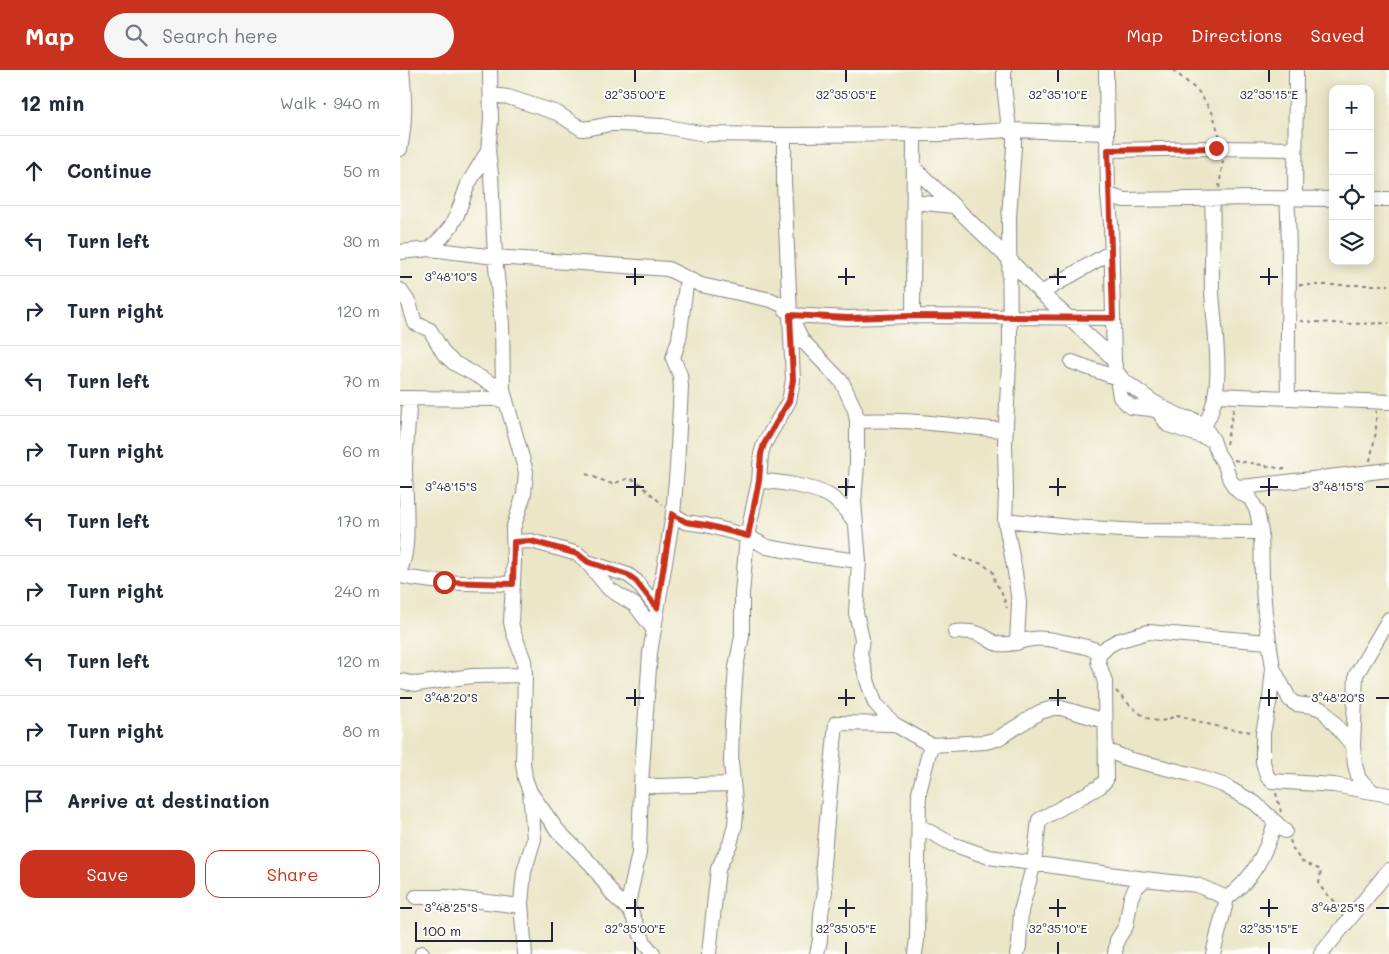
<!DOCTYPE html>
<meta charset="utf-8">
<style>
:root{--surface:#fff;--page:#f6f6f7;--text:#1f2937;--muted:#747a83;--line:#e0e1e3;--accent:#c8321e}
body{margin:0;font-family:Mali,sans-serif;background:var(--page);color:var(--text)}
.controls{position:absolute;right:15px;top:15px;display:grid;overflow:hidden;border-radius:10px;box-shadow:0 2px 12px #0003}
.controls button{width:45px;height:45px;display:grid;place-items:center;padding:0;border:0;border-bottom:1px solid var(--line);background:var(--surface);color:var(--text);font:25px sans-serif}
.scale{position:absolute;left:15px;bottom:12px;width:138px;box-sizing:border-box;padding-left:5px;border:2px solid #22223b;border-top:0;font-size:14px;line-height:18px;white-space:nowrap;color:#22223b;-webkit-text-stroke:4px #fdfcf7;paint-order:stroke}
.stop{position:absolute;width:15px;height:15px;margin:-11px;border:4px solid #c8321e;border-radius:50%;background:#fff}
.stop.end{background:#c8321e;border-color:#fff;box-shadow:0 1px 5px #0008}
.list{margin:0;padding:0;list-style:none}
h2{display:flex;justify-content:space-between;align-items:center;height:65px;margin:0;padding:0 20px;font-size:21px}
h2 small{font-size:16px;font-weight:400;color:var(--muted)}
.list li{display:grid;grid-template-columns:32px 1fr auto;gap:15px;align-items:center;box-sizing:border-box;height:70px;padding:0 20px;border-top:1px solid var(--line)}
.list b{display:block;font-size:19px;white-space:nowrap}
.list em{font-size:16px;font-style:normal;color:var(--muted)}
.actions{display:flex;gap:10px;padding:15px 20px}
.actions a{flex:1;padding:11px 0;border:1px solid var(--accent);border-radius:15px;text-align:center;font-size:18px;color:var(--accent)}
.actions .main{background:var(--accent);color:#fff}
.icon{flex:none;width:28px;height:28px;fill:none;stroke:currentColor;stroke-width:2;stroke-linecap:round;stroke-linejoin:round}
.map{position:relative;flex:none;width:989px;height:884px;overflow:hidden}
header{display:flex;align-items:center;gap:30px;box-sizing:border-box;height:70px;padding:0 25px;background:var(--accent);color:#fff}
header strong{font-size:24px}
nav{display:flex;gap:28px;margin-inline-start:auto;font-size:18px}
.search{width:350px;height:45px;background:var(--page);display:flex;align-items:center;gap:12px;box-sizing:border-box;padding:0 18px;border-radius:28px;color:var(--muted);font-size:19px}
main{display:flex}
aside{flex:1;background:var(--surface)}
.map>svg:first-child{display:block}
</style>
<header>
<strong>Map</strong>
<div class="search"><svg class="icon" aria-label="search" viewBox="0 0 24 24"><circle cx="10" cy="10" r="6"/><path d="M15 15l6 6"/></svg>Search here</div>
<nav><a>Map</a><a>Directions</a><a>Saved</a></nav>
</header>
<main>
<aside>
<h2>12 min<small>Walk · 940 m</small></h2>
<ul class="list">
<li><svg class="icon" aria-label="ahead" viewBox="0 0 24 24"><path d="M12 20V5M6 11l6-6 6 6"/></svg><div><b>Continue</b></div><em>50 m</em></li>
<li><svg class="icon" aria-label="left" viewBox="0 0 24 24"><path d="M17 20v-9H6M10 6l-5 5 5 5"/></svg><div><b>Turn left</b></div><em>30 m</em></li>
<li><svg class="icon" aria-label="right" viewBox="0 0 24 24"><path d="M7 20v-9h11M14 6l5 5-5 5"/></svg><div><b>Turn right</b></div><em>120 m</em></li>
<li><svg class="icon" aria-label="left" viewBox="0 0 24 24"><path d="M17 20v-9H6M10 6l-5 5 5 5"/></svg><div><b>Turn left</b></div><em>70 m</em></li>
<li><svg class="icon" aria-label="right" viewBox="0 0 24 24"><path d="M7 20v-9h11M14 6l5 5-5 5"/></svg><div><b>Turn right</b></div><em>60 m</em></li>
<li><svg class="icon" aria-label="left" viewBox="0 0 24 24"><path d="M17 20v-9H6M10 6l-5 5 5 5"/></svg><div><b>Turn left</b></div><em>170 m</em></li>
<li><svg class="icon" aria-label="right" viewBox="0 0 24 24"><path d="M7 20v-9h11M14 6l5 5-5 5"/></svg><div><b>Turn right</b></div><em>240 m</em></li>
<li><svg class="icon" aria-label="left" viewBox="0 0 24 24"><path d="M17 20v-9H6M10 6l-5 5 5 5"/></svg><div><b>Turn left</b></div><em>120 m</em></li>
<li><svg class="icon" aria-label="right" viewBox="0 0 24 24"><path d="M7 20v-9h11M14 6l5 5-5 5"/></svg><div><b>Turn right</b></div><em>80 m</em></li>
<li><svg class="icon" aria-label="arrive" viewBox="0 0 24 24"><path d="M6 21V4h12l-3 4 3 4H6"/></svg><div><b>Arrive at destination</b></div></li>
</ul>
<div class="actions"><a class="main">Save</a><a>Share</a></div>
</aside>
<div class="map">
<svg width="989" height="884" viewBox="0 0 989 884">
<rect width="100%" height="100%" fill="#fdfcf7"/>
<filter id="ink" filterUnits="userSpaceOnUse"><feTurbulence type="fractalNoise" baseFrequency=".02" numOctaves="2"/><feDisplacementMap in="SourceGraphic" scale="10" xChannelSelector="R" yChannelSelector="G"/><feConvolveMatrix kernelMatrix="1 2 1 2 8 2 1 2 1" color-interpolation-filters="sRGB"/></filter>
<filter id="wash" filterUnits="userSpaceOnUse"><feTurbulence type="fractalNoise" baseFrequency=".0096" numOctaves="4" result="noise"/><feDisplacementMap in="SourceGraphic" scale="20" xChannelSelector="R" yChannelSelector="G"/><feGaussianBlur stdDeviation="1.12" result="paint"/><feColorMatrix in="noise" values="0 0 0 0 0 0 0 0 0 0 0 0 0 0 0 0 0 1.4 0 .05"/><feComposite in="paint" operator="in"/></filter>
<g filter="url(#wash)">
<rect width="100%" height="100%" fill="#ebe6c8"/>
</g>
<g filter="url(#ink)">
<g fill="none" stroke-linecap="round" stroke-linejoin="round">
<g stroke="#868482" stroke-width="16">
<path id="minor" d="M90 0 91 50 88 81 91 104 95 187 102 255 103 320 126 402 124 424 113 459 114 491 111 552 113 561 124 591 125 605 123 693 125 708 130 722 157 760 192 795 214 826 231 842 245 874 253 884
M604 0V15L609 60
M706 0 708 125 711 153 714 292 716 301 723 310 749 329 767 340 783 347 792 349 804 356 813 370 818 384 825 395 830 410 839 422 850 428 857 441 861 462 862 507 865 543 873 598 870 628 863 663V692L867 706 872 711 934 715 989 725
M91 25 108 27 157 43 182 59 190 58 210 54H220L262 56 305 64 384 65 545 64 609 60 707 63
M614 60V77L609 147 610 273 605 374 606 422 605 450 615 502 619 533 617 573
M0 79C6 52 5 27 2 0
M707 80 816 78 895 79
M514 98 554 136
M708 125 724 130 857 128 933 129
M887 128C892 194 886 261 888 327
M895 128 896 0
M970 129H989
M514 132 554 136 609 189 641 223 714 289
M30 179 43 166 51 156 57 145 68 114 88 81
M0 182 30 179 95 187 268 199 301 215 371 230 382 235 390 245 402 270 442 312 455 340 457 351V394L454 432 459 491 456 543 462 569 460 584 468 613 475 633 494 654 531 675 585 672 597 669 640 642 653 638H661L705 651
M0 220 9 233 15 253 30 260 44 284 54 293 103 320
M641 223 711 182
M390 245 448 248 513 246 713 248
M513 246 514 64
M672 292 717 308 720 327 731 337 751 339 758 341 768 355 813 370
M815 325 989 332
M0 328 94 329 105 331
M457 351C507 348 557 357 606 360
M804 356C827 320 814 262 812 221 811 190 814 160 812 129
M359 411C376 411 413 417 428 425 439 431 447 442 455 452
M834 417 851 416 989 400
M273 444 285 452 306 455 347 466 367 477 413 485 459 491
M605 450 671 457 740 461 861 462
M115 472 131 471 178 484 187 492 228 505 236 511 257 538
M187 492 209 519 235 535 254 560
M0 499C11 481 5 422 5 398 6 375 8 352 10 328
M0 506C37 514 76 513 113 514
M555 562C565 561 576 561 585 567 590 570 593 573 599 574 611 576 621 570 633 569 646 567 656 571 668 573 680 575 690 578 702 582
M873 598 890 630 896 634 913 636 923 640 953 676
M0 611 17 614 72 606 125 605
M706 680 728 689 790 704 823 715 855 733 885 761
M241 714 256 716 333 714
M973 722 959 709 955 695 953 676 956 605 989 549
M519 756 552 774 589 787 745 809
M16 827H46L121 836
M827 828C854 808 865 784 875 753
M227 838 239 783 241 714 250 583 273 444 277 398 281 317 280 305 273 288 279 269 287 208
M22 883V884
M125 884 121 833 124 802 134 769 130 722
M309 884 318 799 330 774 335 755 336 741 331 692 332 653 336 597 342 566V524L347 466 359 411 361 384 364 374 389 331 393 310 384 112V65
M417 884 420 870 421 844 425 821 423 794 436 653 494 654
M515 884 517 869 519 722 531 675
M617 884 619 876 621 841 634 793 639 750 699 717 706 710 705 612 698 591 699 585 708 576 717 571 748 562 868 572
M715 884 717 870 726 856 731 827 735 819 745 809 797 815 827 828 813 884
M921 884 989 800"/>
</g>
<path stroke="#868482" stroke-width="2" stroke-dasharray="4 4" stroke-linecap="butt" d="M773 0 798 21 813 44 820 68
M819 118 823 90
M899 215H989
M900 251 949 254 989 253
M826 374 834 337
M834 390 889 400
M970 391 976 362V341
M186 404 212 414 227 409 236 410 263 435
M555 485C563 491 573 490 582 494 586 496 589 499 593 502L595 513 601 520 607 538
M716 621C727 632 742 650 759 651 766 651 772 647 778 645L807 654 829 659 853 662
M876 723 881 742
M890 770 893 779 901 791 921 800 919 814 925 823 943 838"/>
<use href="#minor" stroke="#fff" stroke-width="14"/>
</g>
</g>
<g fill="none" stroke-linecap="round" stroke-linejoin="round" filter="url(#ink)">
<path stroke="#c8321e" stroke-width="6" d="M44 512 113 514 114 472 131 471 178 484 188 492 228 505 236 511 257 538 272 444 286 452 306 455 348 466 359 411 361 384 364 374 389 331 393 310 390 245 448 248 513 246 713 248 708 80 816 78"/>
</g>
<path fill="none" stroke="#22223b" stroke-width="2" d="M235 0V12M446 0V12M658 0V12M869 0V12M235 198V215M446 198V215M658 198V215M869 198V215M0 207H12M226 207H244M438 207H455M649 207H666M860 207H878M235 408V426M446 408V426M658 408V426M869 408V426M0 417H12M226 417H244M438 417H455M649 417H666M860 417H878M976 417H989M235 619V636M446 619V636M658 619V636M869 619V636M0 628H12M226 628H244M438 628H455M649 628H666M860 628H878M976 628H989M235 829V847M446 829V847M658 829V847M869 829V847M0 838H12M226 838H244M438 838H455M649 838H666M860 838H878M976 838H989M235 872V884M446 872V884M658 872V884M869 872V884"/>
<g font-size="12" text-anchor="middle" fill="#22223b" stroke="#fdfcf7" stroke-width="4" stroke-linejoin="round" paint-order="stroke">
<text x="235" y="29">32°35'00"E</text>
<text x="446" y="29">32°35'05"E</text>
<text x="658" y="29">32°35'10"E</text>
<text x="869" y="29">32°35'15"E</text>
<text x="51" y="211">3°48'10"S</text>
<text x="51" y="421">3°48'15"S</text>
<text x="938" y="421">3°48'15"S</text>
<text x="51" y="632">3°48'20"S</text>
<text x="938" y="632">3°48'20"S</text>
<text x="51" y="842">3°48'25"S</text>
<text x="938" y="842">3°48'25"S</text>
<text x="235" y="863">32°35'00"E</text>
<text x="446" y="863">32°35'05"E</text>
<text x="658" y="863">32°35'10"E</text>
<text x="869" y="863">32°35'15"E</text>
</g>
</svg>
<div class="controls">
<button>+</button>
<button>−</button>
<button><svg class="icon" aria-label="locate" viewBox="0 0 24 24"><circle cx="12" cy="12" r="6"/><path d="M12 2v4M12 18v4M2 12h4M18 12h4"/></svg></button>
<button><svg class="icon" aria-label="layers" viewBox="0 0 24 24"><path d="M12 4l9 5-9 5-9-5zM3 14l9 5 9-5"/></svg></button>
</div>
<div class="scale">100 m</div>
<div class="stop" style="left:44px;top:512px"></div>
<div class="stop end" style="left:816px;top:78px"></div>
</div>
</main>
